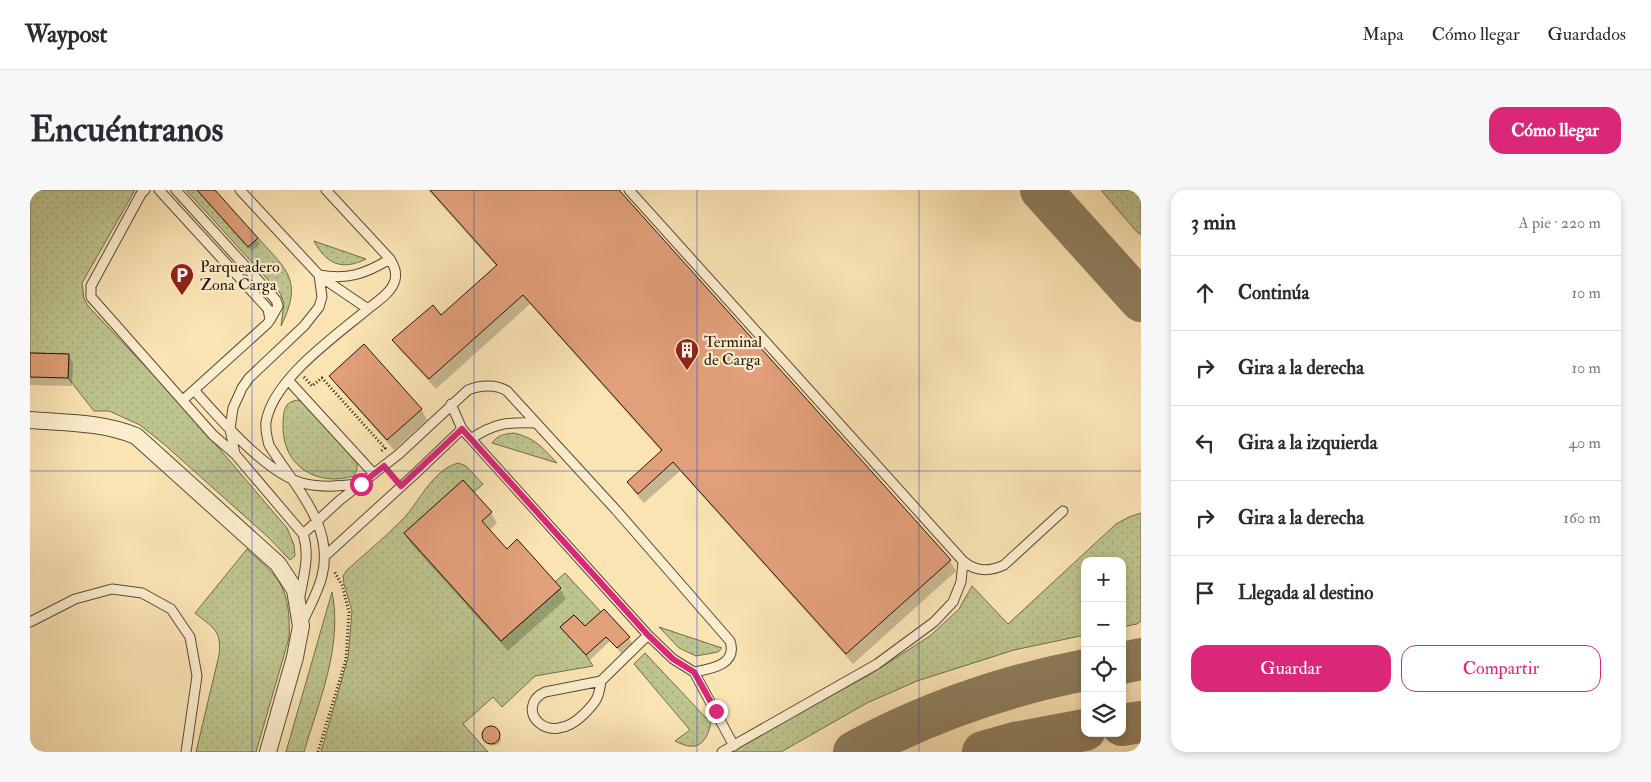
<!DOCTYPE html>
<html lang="es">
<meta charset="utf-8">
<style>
:root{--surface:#fff;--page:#f7f7f7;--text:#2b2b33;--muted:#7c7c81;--line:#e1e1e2;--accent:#db2777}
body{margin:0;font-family:"IM FELL Double Pica",serif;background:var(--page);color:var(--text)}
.controls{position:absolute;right:15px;bottom:15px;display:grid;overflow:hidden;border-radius:10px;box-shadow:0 2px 8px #0003}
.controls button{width:45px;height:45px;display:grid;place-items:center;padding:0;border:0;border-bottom:1px solid var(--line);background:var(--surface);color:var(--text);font:25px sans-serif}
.stop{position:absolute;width:15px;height:15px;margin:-11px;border:4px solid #db2777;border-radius:50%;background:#fff}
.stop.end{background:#db2777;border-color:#fff;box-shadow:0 1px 5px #0008}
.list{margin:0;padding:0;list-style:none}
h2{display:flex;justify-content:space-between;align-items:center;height:65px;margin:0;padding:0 20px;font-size:21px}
h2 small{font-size:16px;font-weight:400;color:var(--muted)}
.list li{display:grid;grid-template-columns:32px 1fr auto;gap:15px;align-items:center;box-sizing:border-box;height:75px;padding:0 20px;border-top:1px solid var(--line)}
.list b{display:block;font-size:19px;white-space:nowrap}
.list em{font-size:16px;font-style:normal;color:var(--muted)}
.actions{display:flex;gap:10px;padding:15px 20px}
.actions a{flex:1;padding:11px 0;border:1px solid var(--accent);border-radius:15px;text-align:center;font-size:18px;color:var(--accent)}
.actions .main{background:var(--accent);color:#fff}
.icon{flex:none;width:28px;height:28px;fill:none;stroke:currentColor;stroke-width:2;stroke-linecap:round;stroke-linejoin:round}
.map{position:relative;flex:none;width:1111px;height:562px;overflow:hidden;border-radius:15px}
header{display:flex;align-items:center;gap:30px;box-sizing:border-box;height:70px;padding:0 25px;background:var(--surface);border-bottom:1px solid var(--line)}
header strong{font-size:24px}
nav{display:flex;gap:28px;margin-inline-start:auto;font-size:18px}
.intro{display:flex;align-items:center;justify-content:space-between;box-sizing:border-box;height:120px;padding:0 30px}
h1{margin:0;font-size:35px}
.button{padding:12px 22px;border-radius:15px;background:var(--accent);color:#fff;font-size:18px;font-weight:700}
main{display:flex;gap:30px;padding:0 30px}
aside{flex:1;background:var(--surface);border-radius:15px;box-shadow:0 2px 8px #0003}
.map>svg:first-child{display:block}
</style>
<header>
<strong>Waypost</strong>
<nav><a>Mapa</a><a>Cómo llegar</a><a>Guardados</a></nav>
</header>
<div class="intro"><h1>Encuéntranos</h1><a class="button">Cómo llegar</a></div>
<main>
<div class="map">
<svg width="1111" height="562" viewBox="0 0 1111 562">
<defs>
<pattern id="grass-dots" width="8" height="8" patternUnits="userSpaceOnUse" patternTransform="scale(1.25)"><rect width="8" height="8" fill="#bec48e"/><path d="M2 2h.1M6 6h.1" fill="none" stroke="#a3a879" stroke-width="1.8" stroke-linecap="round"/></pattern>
</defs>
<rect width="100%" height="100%" fill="#fbe4b4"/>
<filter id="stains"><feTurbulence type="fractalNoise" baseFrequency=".004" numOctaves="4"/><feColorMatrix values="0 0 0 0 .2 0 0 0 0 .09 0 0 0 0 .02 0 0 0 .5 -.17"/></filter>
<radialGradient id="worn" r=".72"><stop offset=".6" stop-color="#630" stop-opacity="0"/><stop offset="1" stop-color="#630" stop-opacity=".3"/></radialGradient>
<path fill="url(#grass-dots)" stroke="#706e4c" d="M0 0H105L52 93 54 109 59 117 152 215 257 338 264 355 265 366 260 370 239 348 135 255 110 235 79 221H64L38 188 39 164 0 163Z
M156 0H167L218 57 228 48C258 81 273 91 251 136L254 113 250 103Z
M1071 0H1111V45L1106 41Z
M284 51 336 69C312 81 296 74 284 51Z
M268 210 275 214 327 273V279L324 286C288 297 253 277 253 237 253 231 253 220 257 215 260 211 264 211 268 210Z
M484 243C505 248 512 257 527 273L462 253C468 245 474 244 484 243Z
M428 273 436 276 453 294 444 302 433 290 374 343 471 451 531 398 525 392 535 383 571 422 555 436 544 425 530 437 556 465 563 476 505 486 472 517 463 507 433 534 458 562H291L318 468 322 421 314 394 313 386 317 380C335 364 354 348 372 330 389 313 402 280 428 273Z
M1111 323V431L1107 434 1092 437V371H1055V445L984 460 887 491 837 513 751 562H699L839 485 900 446 929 419 942 396 978 434 1086 334 1099 327Z
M217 359C227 369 240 379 248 390 259 406 260 430 259 448L226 562H166L189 465C192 440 183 438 165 423Z
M302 402C313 456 289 511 274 562H256Z
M629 437 692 458 688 462 666 466 649 458Z
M615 463 676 528 680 525C683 535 676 554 665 556 658 557 651 554 645 551L660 540 604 474Z"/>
<path fill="#0003" d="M167 0H183L230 54 222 61Z
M398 0H588L920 371 926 381 823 474 650 281 614 313 605 303 599 292 632 262 500 114 406 199 370 160 364 150 411 127 467 77Z
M0 165H38L43 173 42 196 0 195Z
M301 186 391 219 397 230 364 260 307 196Z
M461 323 467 333 459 341 476 360 487 351 530 399 536 409 478 461 381 354 375 343Z
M532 438 599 448 602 453 591 463 580 451 560 470Z
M462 537 468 540 471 550 469 554 464 556 457 554 453 545 456 539Z"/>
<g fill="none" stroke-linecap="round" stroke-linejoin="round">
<path stroke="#8f7e5e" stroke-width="42" d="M1011 0 1111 111
M1092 473 1111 469
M1092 535 1111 532
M824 562C898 522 973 496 1055 480
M953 562 985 553 1055 540"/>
</g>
<path fill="#e19f7a" stroke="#231709" d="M167 0H185L228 48 218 57Z
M400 0H589L921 370 816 464 643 272 608 304 597 292 632 260 493 105 399 189 362 150 403 115 411 125 467 75Z
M334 154 392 219 357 250 299 186Z
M0 163 39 164 38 188 0 187Z
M433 290 462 322 452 331 477 359 487 349 531 398 471 451 374 343Z
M574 419 600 447 587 458 576 447 556 465 530 437 544 425 555 436Z
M452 545a9 9 0 1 1 18 0a9 9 0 1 1-18 0Z"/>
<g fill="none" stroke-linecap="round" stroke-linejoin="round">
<g stroke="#594a34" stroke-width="11">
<path id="service" d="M115 0 111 4 61 96V107L183 245 205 264
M129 0 238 119 240 130 237 134 153 210
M146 0 246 110 248 116 240 130
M210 0 289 85 292 107 289 117 274 136 219 188 212 198 203 218 200 239 205 264 273 344C280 365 274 384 270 406
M599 0 933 371
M289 85C318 90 335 84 360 69
M291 87 338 119
M258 190 344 284
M164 200C189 228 236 283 272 293 291 298 310 296 330 294
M421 214 432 239 618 445 643 469 664 482 704 556
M441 249C464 233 477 232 505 233
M273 344 310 310 369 264 438 200C450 195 466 194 477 201L586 320 700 451C708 475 680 479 664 482
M295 366 386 283 432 239
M0 432 45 409 82 399 112 403 141 419 160 447 167 486 156 562
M272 433C279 418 288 402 292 386 305 335 264 296 239 255 237 247 235 240 236 232 243 189 307 145 339 118 348 111 362 102 365 90 367 82 364 76 360 69L296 0
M571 491C569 508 566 512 554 524 517 561 483 517 515 502L571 491 618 445
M692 562 847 474 904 432 923 412 931 392 933 371C946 382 959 382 974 375L1033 321"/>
</g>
<g stroke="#594a34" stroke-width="18">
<path id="minor" d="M0 230C38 233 71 232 106 246L248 374 265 400 271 436 265 467 238 562"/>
</g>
<path stroke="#231709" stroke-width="3" stroke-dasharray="1 2.5" stroke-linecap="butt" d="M274 187 282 196 292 188 355 258 351 261
M288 562 316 469 319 422 312 395 304 381"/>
<use href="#service" stroke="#fcedce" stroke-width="9"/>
<use href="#minor" stroke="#fcedce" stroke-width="16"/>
</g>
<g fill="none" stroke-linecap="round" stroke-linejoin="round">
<path stroke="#db2777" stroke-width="6" d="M331 294 354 276 371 296 432 239 618 445 643 469 664 482 686 521"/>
</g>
<path fill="none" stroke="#1d4ed8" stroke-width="1" stroke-opacity="0.55" d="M222 0V562M444 0V562M667 0V562M889 0V562M0 281H1111"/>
<defs>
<g id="parking-pin" transform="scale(1.25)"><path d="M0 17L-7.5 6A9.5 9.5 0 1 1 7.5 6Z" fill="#8f2418" stroke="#fcedce"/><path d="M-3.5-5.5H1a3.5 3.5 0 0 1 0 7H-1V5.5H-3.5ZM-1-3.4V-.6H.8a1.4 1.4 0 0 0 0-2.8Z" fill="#fff"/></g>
<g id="building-pin" transform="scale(1.25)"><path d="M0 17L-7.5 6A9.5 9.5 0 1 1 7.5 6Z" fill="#8f2418" stroke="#fcedce"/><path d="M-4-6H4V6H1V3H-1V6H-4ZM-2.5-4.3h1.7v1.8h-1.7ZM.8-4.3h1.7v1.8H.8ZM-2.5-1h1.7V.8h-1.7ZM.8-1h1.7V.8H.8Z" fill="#fff"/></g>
</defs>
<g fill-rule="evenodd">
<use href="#parking-pin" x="152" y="85"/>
<use href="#building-pin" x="657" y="160"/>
</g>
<g text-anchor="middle" stroke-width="4.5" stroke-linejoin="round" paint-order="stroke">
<g font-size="16" fill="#231709" stroke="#fcedce" text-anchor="start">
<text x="170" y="82">Parqueadero<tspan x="170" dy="18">Zona Carga</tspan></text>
<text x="674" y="157">Terminal<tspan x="674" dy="18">de Carga</tspan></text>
</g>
</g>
<rect width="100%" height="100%" filter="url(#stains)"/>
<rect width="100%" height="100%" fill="url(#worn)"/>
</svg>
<div class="controls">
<button>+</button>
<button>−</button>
<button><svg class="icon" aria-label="locate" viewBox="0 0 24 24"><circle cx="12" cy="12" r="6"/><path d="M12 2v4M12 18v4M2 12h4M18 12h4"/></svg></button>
<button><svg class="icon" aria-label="layers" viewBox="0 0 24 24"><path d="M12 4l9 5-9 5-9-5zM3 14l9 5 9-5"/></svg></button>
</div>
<div class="stop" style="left:331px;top:294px"></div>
<div class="stop end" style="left:686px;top:521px"></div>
</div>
<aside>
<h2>3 min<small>A pie · 220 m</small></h2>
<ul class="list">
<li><svg class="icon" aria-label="ahead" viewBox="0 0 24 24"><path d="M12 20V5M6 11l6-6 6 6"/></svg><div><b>Continúa</b></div><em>10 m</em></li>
<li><svg class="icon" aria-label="right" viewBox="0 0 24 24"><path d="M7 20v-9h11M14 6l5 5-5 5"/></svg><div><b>Gira a la derecha</b></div><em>10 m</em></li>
<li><svg class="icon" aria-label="left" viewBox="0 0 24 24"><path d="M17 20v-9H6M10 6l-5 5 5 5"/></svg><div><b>Gira a la izquierda</b></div><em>40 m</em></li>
<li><svg class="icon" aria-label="right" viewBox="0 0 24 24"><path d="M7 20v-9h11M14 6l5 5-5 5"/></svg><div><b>Gira a la derecha</b></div><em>160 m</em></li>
<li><svg class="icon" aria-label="arrive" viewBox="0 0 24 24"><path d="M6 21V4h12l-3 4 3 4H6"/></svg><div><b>Llegada al destino</b></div></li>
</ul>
<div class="actions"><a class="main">Guardar</a><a>Compartir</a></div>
</aside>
</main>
